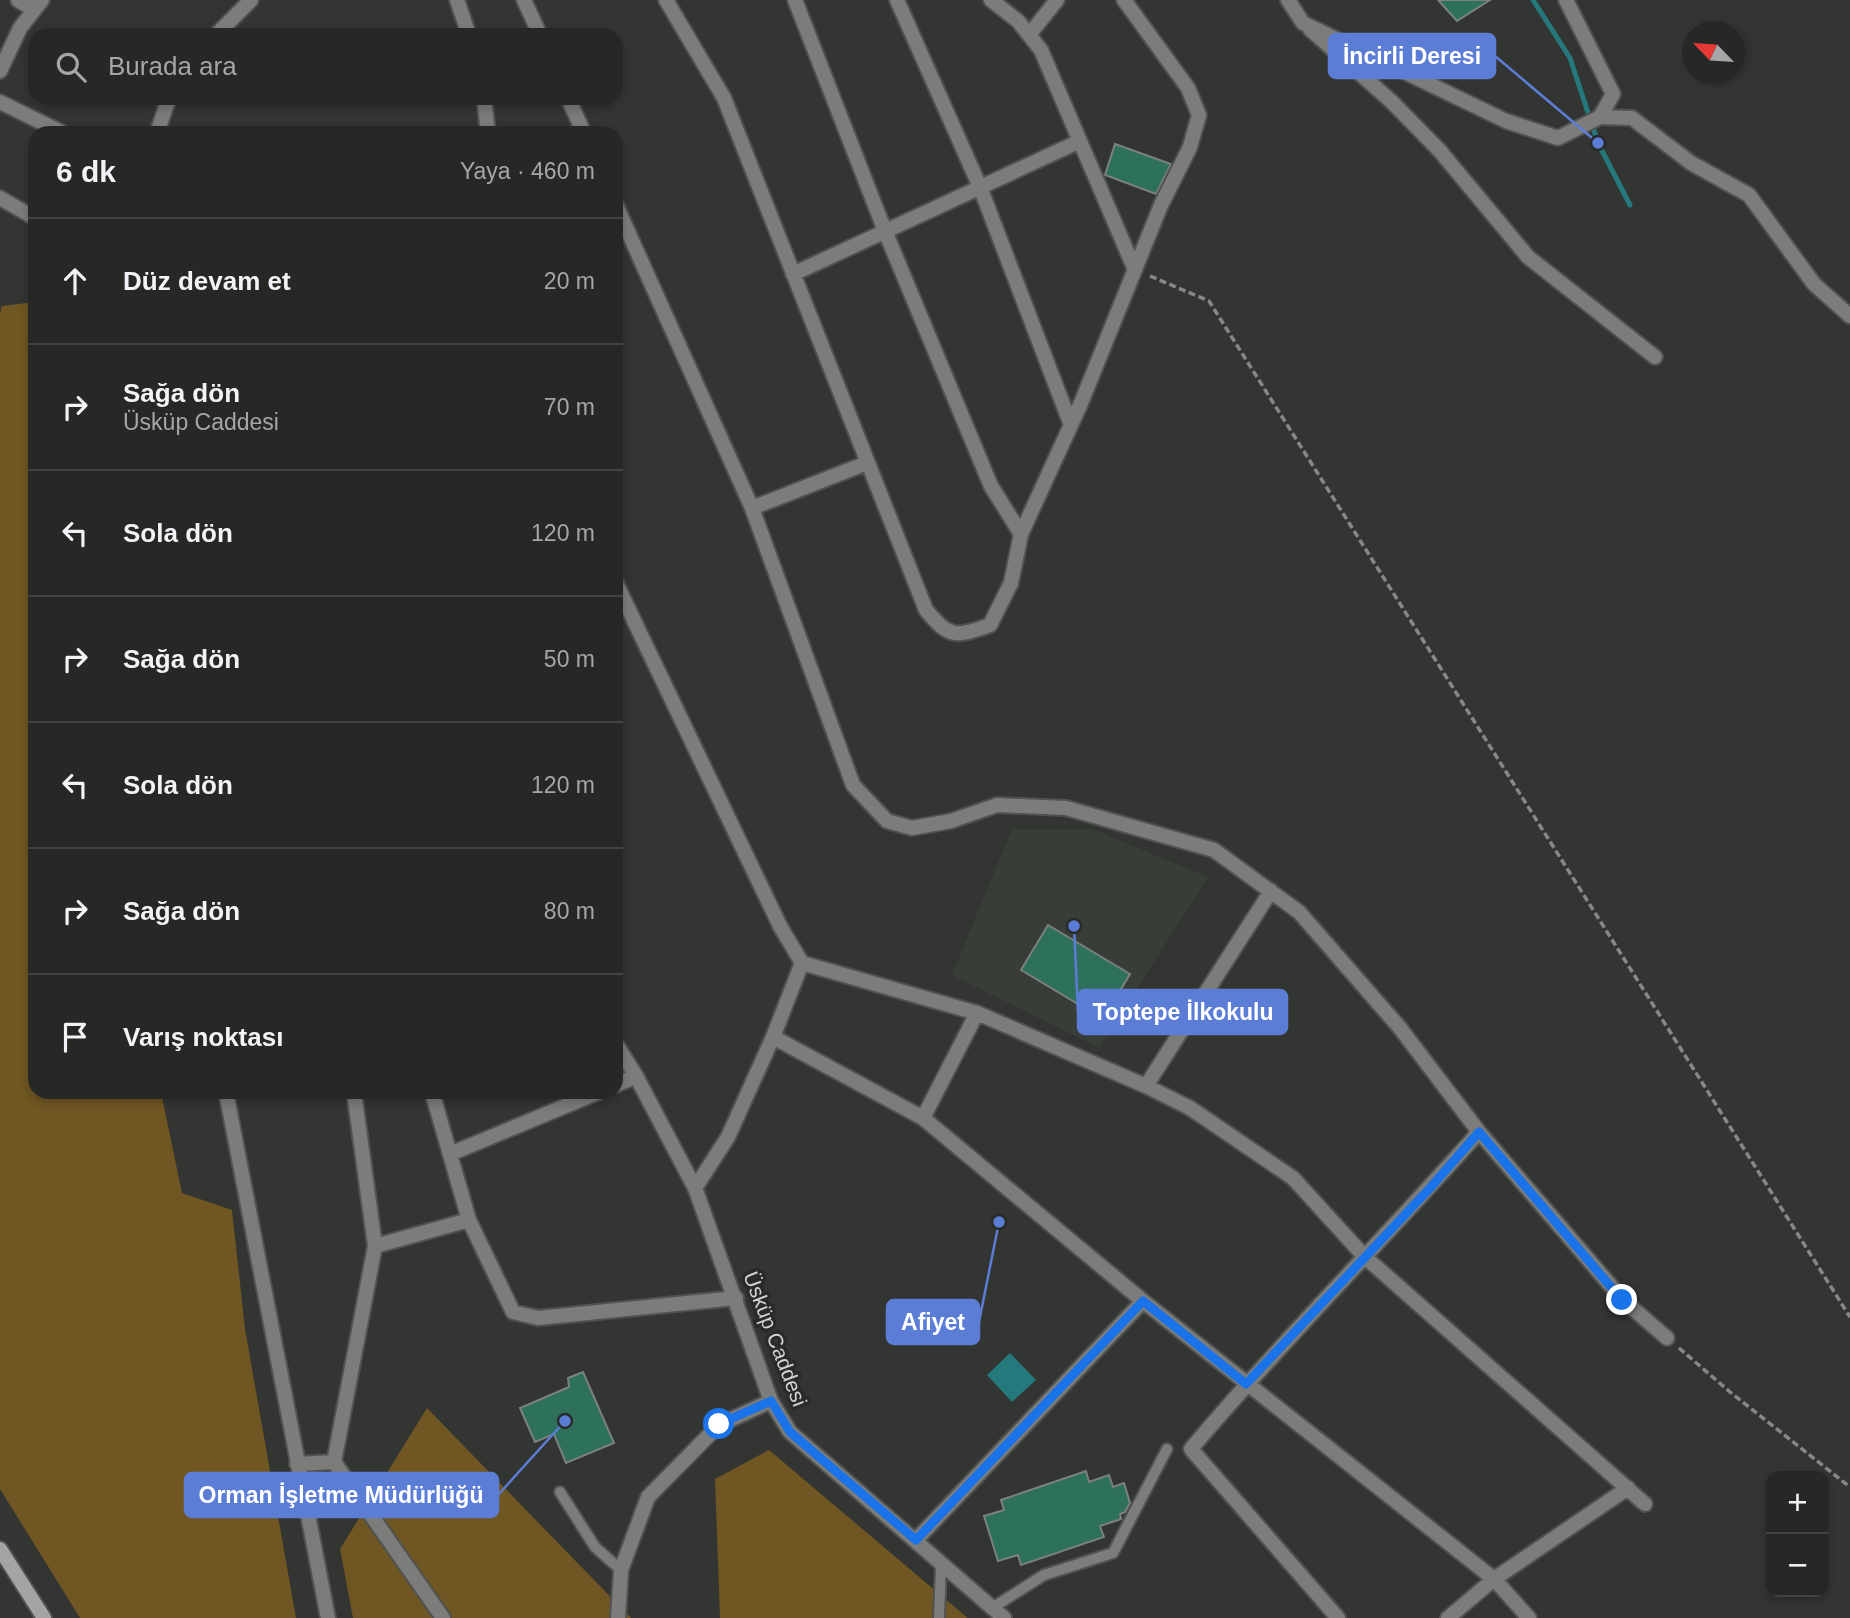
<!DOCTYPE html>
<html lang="tr">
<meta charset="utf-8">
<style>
:root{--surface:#262826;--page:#323432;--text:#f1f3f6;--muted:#a4a6a7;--line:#424443}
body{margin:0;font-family:Helvetica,sans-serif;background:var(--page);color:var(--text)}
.controls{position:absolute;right:21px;bottom:21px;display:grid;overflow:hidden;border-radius:14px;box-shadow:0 4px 10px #0003}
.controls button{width:63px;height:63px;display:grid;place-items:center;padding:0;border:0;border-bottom:2px solid var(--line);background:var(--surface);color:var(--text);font:35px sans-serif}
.compass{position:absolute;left:1682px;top:21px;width:63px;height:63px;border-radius:50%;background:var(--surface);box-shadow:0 4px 10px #0003;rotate:295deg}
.stop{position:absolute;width:21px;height:21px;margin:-16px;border:5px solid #1a73e8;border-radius:50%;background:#fff}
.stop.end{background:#1a73e8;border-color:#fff;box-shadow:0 2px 7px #0008}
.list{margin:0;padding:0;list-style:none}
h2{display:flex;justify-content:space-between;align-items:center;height:91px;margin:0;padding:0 28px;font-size:30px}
h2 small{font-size:23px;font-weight:400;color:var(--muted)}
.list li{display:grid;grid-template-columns:46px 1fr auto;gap:21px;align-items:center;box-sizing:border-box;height:126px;padding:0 28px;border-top:2px solid var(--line)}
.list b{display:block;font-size:26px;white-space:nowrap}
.list p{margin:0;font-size:23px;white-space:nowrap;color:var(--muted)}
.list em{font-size:23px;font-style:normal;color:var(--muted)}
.icon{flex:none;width:38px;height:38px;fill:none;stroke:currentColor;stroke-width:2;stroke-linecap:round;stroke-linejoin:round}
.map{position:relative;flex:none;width:1850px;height:1618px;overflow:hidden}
.search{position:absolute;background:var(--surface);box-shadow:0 4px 10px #0003;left:28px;top:28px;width:595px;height:77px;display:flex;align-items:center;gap:18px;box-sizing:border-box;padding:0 24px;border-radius:21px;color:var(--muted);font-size:26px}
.panel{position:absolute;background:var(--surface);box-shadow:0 4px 10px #0003;left:28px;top:126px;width:595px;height:973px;border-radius:21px}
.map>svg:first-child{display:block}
</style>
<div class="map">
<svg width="1850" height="1618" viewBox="0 0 1850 1618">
<rect width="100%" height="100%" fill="#333533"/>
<path fill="#383e37" d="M1012 829H1092L1208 877 1099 1048 952 975Z"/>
<path fill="#6f5622" d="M35 302V1092H161L182 1193 232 1210 245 1329 296 1618H80L0 1489V314L2 306Z
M427 1408 631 1618H353L340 1549Z
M769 1450 963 1614 967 1618H720L715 1479Z"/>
<path fill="#25787b" d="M1010 1353 1036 1380 1012 1402 987 1375Z"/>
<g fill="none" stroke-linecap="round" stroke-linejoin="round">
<path stroke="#25787b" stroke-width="5" d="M1533 0 1570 58 1598 143 1630 205"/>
</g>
<path fill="#2d715c" stroke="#7c807e" stroke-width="2" d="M1438 0H1490L1457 21Z
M1115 144 1171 164 1156 194 1105 175Z
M1048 925 1130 974 1103 1019 1021 970Z
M583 1372 614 1443 566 1463 554 1434 535 1442 520 1408 569 1387 568 1378Z
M1086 1471 1089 1482 1109 1475 1113 1487 1124 1483 1130 1503 1125 1512 1120 1514 1121 1519 1100 1526 1104 1537 1021 1565 1018 1555 998 1561 984 1516 1004 1510 1001 1500Z"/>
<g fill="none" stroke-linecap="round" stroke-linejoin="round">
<g stroke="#505250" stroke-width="14">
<path id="service" d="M560 1492 595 1547 621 1570
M992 1608 1044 1575 1113 1553 1167 1449
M939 1618 941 1566"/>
</g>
<g stroke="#505250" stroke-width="18">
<path id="minor" d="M18 0 34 10
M457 0 469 35
M524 0 540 35
M666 0 724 98 926 610C950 639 956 637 990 625L1011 583 1021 534 1081 403 1161 205 1190 147 1199 115 1188 88 1124 0
M795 0 885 231 991 486 1021 534
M897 0 980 187 1071 425
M991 0 1018 21 1041 50 1135 270
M1310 29 1392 102 1440 151 1528 257 1655 357
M216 35 251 0
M1029 35 1057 0
M0 71 20 28 42 0
M484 98 488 133
M568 98 584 133
M0 102 63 133
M1600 117 1632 118 1691 163 1749 195 1814 284 1850 316
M157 133 169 98
M0 198 35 218
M616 205 752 508 853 785 887 821 912 828 951 821 997 805 1066 808 1214 850 1299 912 1400 1028 1479 1132C1384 1239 1283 1340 1191 1449L1338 1618
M793 274 1080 141
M752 508 867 463
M616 583 780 926 802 963 977 1013 1146 1086 1190 1108 1293 1178 1364 1256 1645 1504
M773 1037 923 1118 1143 1301 1494 1579 1529 1618
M616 1085 636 1076
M1146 1086 1271 891
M226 1092 328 1618
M432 1092 469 1220 513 1312 538 1318 736 1298
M923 1118 977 1013
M1479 1132 1623 1300 1667 1338
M450 1154 599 1092
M695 1188 728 1137 773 1037 802 963
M375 1246 469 1220
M334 1462 375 1246 354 1092
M916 1540 1143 1301
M1448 1618 1494 1579 1628 1488"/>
</g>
<g stroke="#505250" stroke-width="18">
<path id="tertiary" d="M1288 0 1303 23 1506 121 1558 138 1600 117 1613 94 1566 0
M616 1044 636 1076 695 1188 771 1401 790 1432 1004 1618
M297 1464 334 1462 443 1618
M618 1618 621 1570 648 1497 719 1425 771 1401"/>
</g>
<g stroke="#505250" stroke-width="18">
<path id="secondary" d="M0 1549 44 1618"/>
</g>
<path stroke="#868886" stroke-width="3.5" stroke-dasharray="7 3.5" stroke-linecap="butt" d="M1150 276 1209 301 1850 1317
M1679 1348 1730 1392 1850 1487"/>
<use href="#service" stroke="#7c7c7a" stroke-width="10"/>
<use href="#minor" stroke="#7c7c7a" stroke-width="14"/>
<use href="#tertiary" stroke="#7c7c7a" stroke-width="14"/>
<use href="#secondary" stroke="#a4a4a2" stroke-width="14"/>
</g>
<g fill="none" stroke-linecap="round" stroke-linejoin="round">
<path stroke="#1a73e8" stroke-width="9" d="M719 1424 771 1401 790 1432 916 1540 1143 1301 1246 1384 1431 1187 1479 1132 1622 1300"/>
</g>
<g text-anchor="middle" stroke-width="7" stroke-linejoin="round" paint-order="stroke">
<g font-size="21" fill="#d2d4d2" stroke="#292b29">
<text transform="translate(775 1339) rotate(69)" y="7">Üsküp Caddesi</text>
</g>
</g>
<path fill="none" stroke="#5c7dd6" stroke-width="2.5" d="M1598 143L1495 56M1074 926L1078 1012M999 1222L979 1322M565 1421L498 1495"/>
<g fill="#5c7dd6" stroke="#292b29" stroke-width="2.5">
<circle cx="1598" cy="143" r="7"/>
<circle cx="1074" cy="926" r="7"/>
<circle cx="999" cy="1222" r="7"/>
<circle cx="565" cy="1421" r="7"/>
</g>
<g fill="#5c7dd6" stroke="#5c7dd6" stroke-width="2.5">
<rect x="1329" y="34" width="166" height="44" rx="7"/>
<rect x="1078" y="990" width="209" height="44" rx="7"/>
<rect x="887" y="1300" width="92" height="44" rx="7"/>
<rect x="185" y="1473" width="313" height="44" rx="7"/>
</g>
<g font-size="23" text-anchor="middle" font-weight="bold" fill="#fff">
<text x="1412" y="64">İncirli Deresi</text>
<text x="1183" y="1020">Toptepe İlkokulu</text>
<text x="933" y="1330">Afiyet</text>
<text x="341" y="1503">Orman İşletme Müdürlüğü</text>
</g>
</svg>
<div class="controls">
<button>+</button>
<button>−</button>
</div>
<svg class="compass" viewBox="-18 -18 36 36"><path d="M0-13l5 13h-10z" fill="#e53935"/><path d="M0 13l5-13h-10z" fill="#a4a6a7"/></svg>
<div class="stop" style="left:719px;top:1424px"></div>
<div class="stop end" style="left:1622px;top:1300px"></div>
<div class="search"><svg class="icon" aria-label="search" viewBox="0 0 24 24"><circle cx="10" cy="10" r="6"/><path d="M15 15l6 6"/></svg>Burada ara</div>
<section class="panel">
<h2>6 dk<small>Yaya · 460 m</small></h2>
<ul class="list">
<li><svg class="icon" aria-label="ahead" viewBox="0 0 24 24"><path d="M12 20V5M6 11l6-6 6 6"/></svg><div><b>Düz devam et</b></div><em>20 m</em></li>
<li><svg class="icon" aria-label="right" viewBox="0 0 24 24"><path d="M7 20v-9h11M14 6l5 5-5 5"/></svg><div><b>Sağa dön</b><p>Üsküp Caddesi</p></div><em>70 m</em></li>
<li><svg class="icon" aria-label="left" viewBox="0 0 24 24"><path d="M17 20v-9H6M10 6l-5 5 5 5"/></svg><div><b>Sola dön</b></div><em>120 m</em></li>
<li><svg class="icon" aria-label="right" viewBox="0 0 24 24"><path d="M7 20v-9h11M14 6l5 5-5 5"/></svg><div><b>Sağa dön</b></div><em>50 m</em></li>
<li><svg class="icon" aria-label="left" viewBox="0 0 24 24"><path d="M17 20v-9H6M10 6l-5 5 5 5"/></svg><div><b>Sola dön</b></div><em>120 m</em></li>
<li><svg class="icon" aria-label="right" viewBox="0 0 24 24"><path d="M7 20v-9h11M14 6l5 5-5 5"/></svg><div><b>Sağa dön</b></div><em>80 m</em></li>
<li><svg class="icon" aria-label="arrive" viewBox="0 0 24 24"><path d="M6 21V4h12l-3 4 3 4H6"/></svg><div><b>Varış noktası</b></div></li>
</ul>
</section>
</div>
